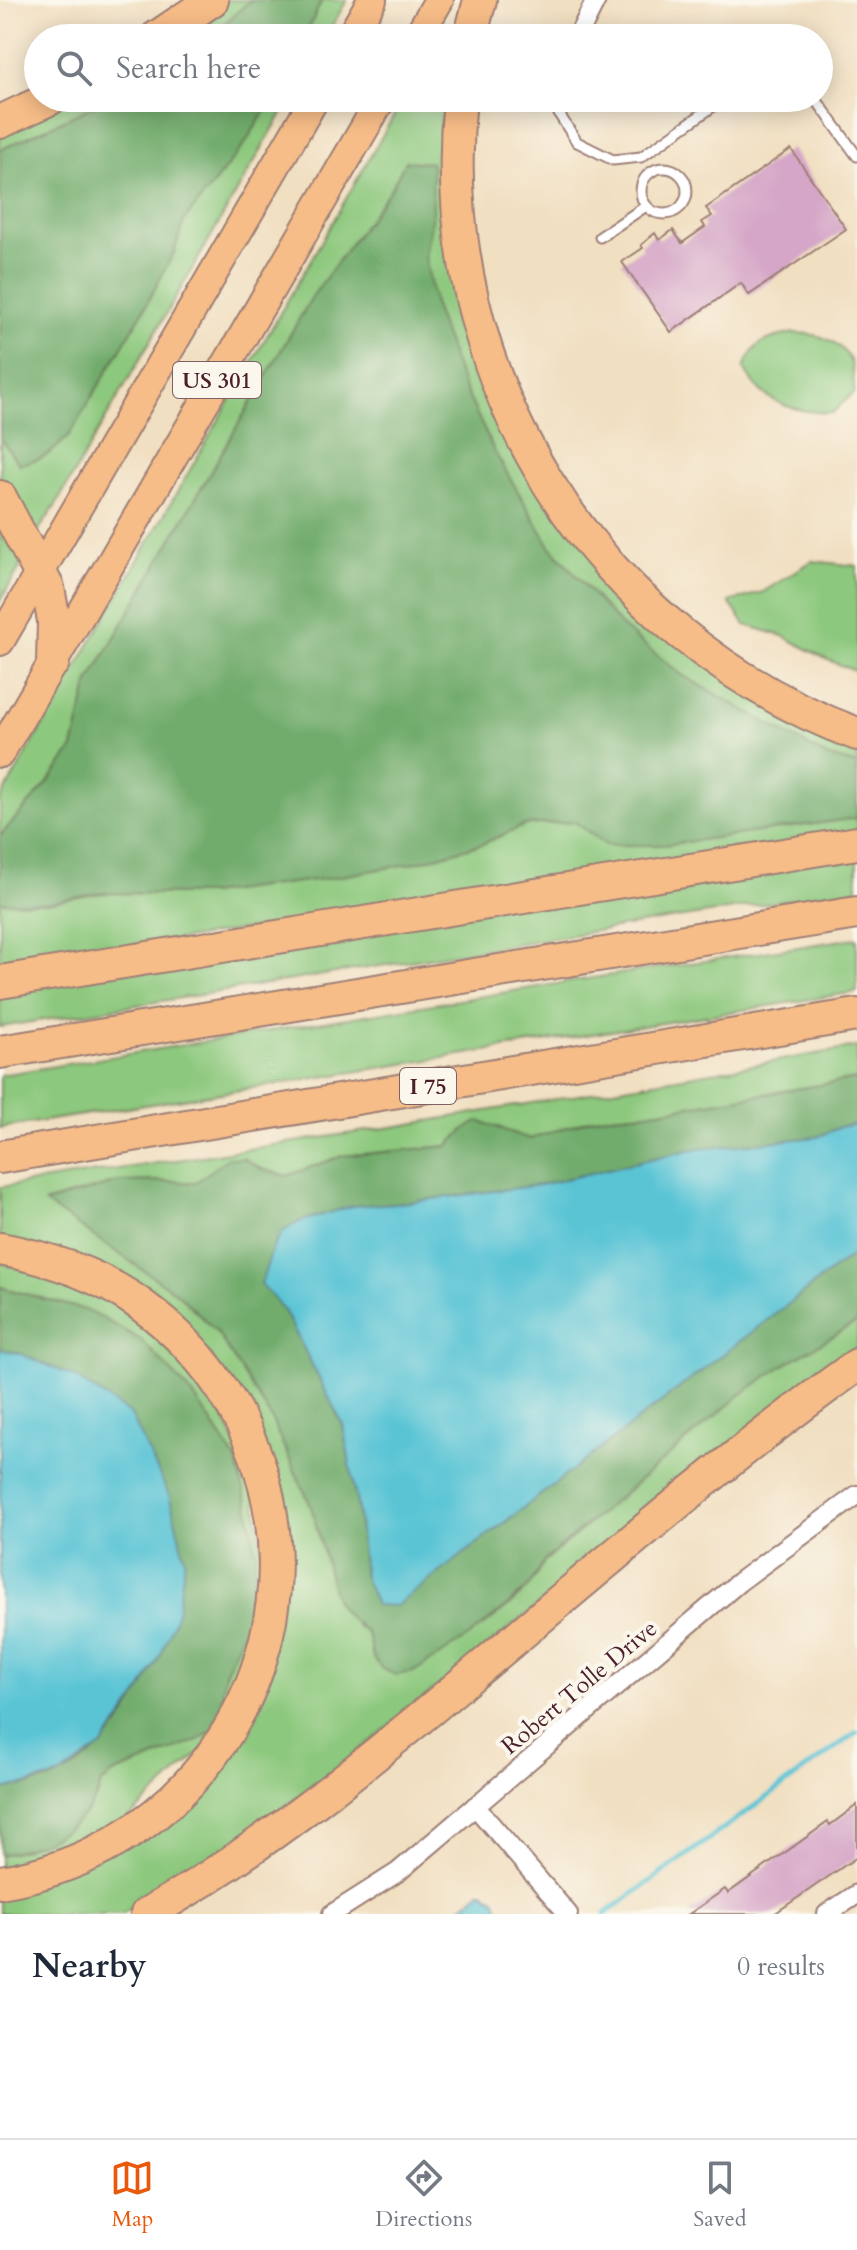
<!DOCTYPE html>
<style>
:root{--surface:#fff;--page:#f6f6f7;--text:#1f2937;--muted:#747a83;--line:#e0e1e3;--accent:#ea580c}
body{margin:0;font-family:Cardo,serif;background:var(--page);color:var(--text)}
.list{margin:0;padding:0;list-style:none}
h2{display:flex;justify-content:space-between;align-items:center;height:104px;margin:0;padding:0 32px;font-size:34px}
h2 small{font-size:26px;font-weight:400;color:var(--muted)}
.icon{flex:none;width:44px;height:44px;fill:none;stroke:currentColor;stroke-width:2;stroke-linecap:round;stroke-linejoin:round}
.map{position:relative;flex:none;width:857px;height:1914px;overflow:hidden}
.search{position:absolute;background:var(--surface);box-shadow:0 4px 20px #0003;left:24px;right:24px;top:24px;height:88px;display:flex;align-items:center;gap:20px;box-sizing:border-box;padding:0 28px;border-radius:44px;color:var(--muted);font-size:30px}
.sheet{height:224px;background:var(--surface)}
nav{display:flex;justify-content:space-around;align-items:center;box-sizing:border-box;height:112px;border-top:2px solid var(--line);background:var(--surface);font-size:22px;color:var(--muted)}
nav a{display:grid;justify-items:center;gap:4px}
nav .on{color:var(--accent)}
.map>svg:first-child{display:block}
</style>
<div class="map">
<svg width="857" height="1914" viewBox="0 0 857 1914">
<rect width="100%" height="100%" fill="#fbf7ec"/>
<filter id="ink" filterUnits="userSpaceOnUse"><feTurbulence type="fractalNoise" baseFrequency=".0125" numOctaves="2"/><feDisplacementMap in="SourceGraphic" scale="16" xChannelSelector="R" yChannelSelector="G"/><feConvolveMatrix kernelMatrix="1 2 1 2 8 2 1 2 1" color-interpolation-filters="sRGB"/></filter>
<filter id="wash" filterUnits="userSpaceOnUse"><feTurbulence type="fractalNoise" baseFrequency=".006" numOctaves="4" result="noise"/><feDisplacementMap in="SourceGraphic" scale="32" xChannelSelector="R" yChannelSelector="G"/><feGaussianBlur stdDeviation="1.8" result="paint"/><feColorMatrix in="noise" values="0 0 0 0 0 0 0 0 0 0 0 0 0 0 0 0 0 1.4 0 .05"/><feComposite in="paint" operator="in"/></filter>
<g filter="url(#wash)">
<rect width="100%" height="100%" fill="#f1dfc1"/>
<path fill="#8cc87d" stroke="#6b7454" stroke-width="2" d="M223 0H251L208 38H168Z
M322 0H347L325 38H304Z
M64 98H111L0 150V129Z
M273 98H291L54 508 36 534 0 479V438L3 441 69 434 142 313 174 252 184 221 244 145Z
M404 98H454L461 277 598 564 857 740V765L826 756 682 675 622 627 550 546 494 451 462 383 435 309 425 256 433 210 406 161 390 190 312 297 89 682 73 748 47 784 0 836V800Z
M793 333C815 333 838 338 850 360 854 368 853 383 855 392L832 413C794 412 762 404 744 368 756 339 765 340 793 333Z
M0 511 26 557 0 601Z
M812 561 857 566V672L826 659 783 636 745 625 729 602 763 592Z
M857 818V833L0 968V902L47 903 100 893 208 894 330 878 413 863 482 844 525 825 575 822 606 845H664Z
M857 849V889L0 1027V990Z
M857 938V992L0 1128V1075L599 977Z
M857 1047V1079L647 1113 598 1117 530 1139 515 1135 499 1127 464 1130 448 1146 342 1156 287 1176 261 1169 243 1158H228L196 1183 170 1181 118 1182 46 1202 178 1294 216 1331 270 1416 311 1506 336 1601 357 1626 367 1633 373 1657 413 1672C451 1644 497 1623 528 1587 535 1579 539 1569 545 1561L740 1395 782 1366 857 1322V1346L329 1775 188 1875 122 1914H0V1888L193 1789 287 1565 212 1356 0 1237V1187L405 1125Z
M0 1263 68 1280 136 1317 212 1393 253 1478 266 1594 217 1736 113 1833 0 1873V1855L27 1849 97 1798 101 1783 115 1773 196 1741 221 1706 225 1673 247 1623 236 1460 194 1396 141 1340 89 1311 0 1287Z"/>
<path fill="#71ac6c" stroke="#5e664c" stroke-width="2" d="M251 0H322L304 38H208Z
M111 98H273L244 145 184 221 174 252 142 313 70 434C53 453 44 460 19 464L0 438V150Z
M406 161 432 163 433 210 425 256 435 309 462 383 494 451 550 546 622 627 682 675 826 756 857 765V818L664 845H606L575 822 525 825 482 844 413 863 330 878 208 894 100 893 47 903 0 902V836L47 784 73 748 89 682 312 297 390 190Z
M857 1079V1124L840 1127 817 1137 689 1150 540 1185 410 1202 352 1206 262 1284 284 1310 343 1425 358 1510 364 1577 396 1606 857 1251V1322L782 1366 740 1395 545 1560 528 1587 504 1608 470 1636 413 1672 396 1675 382 1669 373 1657 367 1633 345 1614 336 1601 311 1506 270 1416 216 1331 178 1294 45 1203 118 1182 170 1181 195 1183 228 1158H243L261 1169 287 1176 342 1156 448 1146 464 1130 479 1121 530 1139 598 1117 647 1113Z
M0 1287 89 1311 141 1340 194 1396 236 1460 249 1510 256 1553 247 1623 225 1673 221 1706 213 1730 196 1741 115 1773 101 1783C90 1828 42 1846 0 1855V1791C19 1786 42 1783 60 1775 109 1753 137 1698 162 1652L21 1354 0 1349Z"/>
<path fill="#5ac4d5" stroke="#527280" stroke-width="2" d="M857 1124V1251L396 1606 376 1605 364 1577 358 1510 343 1425 284 1310 261 1284 272 1250 282 1232 299 1222 352 1206 410 1202 540 1185 689 1150 817 1137 840 1127Z
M0 1349 21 1354 75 1377 131 1415 169 1495 185 1560 177 1612 162 1652 140 1692 102 1746 61 1775 0 1791Z
M481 1891 495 1898 501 1914H453Z"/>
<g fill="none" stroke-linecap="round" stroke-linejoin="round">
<path stroke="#5ac4d5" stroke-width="5" d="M605 1914 857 1732"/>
</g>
<g id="blocks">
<path fill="#d5a6c7" d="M791 149 846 229 749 295 741 283 671 332 622 262 643 248 641 245 655 233 659 240 673 230 682 243 705 227 702 222 712 216 706 208Z
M857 1805V1857L774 1914H689L725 1889 728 1893 828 1822 830 1825Z"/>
</g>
</g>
<g filter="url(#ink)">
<use href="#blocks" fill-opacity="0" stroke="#9e7f76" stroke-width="2"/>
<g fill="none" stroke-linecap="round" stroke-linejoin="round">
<g stroke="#9e7f76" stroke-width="13">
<path id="lane" d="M556 98 559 114 577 142 613 160 641 157 725 98
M815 98 857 156
M641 191a23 23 0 1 1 46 0a23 23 0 1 1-46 0Z
M600 237 646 206"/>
</g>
<g stroke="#9e7f76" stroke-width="22">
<path id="street" d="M577 38 596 0
M475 1806 568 1914
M332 1914 398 1872 739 1582 857 1495
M827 1914 857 1894"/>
</g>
<g stroke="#9e7f76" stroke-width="32">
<path id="primary" d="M350 38 372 0
M417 38 439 0
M0 641 315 98
M0 753 382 98"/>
</g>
<g stroke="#9e7f76" stroke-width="36">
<path id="highway" d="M156 38 212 0
M470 38 480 0
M460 98C431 378 594 636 857 734
M0 122 51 98
M0 497 48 588 54 621 53 662
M0 982 857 843
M0 1052 857 913
M0 1157 857 1015
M0 1249C49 1258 98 1274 140 1304 288 1410 319 1614 209 1759 158 1826 83 1869 0 1882
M147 1914C268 1846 373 1758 479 1669 603 1565 725 1459 857 1365"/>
</g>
<use href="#lane" stroke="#fff" stroke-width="9"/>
<use href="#street" stroke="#fff" stroke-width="18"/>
<use href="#primary" stroke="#f7bd88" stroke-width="28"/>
<use href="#highway" stroke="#f7bd88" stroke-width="32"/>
</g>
</g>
<g text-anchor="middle" stroke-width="8" stroke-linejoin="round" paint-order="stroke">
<g fill="#fbf7ec" stroke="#7f6065" stroke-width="2">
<rect x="173" y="362" width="88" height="36" rx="6"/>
<rect x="400" y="1068" width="56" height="36" rx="6"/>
</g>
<g font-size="22" font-weight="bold" fill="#4a1f2b">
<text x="217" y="388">US 301</text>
<text x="428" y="1094">I 75</text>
</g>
<g font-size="24" fill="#4a1f2b" stroke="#fbf7ec">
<text transform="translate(579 1687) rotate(-40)" y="8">Robert Tolle Drive</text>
</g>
</g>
</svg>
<div class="search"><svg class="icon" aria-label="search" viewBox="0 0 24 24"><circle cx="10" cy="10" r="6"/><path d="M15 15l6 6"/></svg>Search here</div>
</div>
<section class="sheet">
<h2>Nearby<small>0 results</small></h2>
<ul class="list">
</ul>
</section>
<nav>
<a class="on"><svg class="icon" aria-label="map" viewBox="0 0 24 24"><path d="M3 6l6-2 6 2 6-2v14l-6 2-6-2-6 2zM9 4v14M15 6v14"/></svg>Map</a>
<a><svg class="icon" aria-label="directions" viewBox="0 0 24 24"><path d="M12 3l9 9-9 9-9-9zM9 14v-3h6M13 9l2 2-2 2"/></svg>Directions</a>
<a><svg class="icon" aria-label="saved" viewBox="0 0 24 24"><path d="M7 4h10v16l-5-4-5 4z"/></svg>Saved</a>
</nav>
